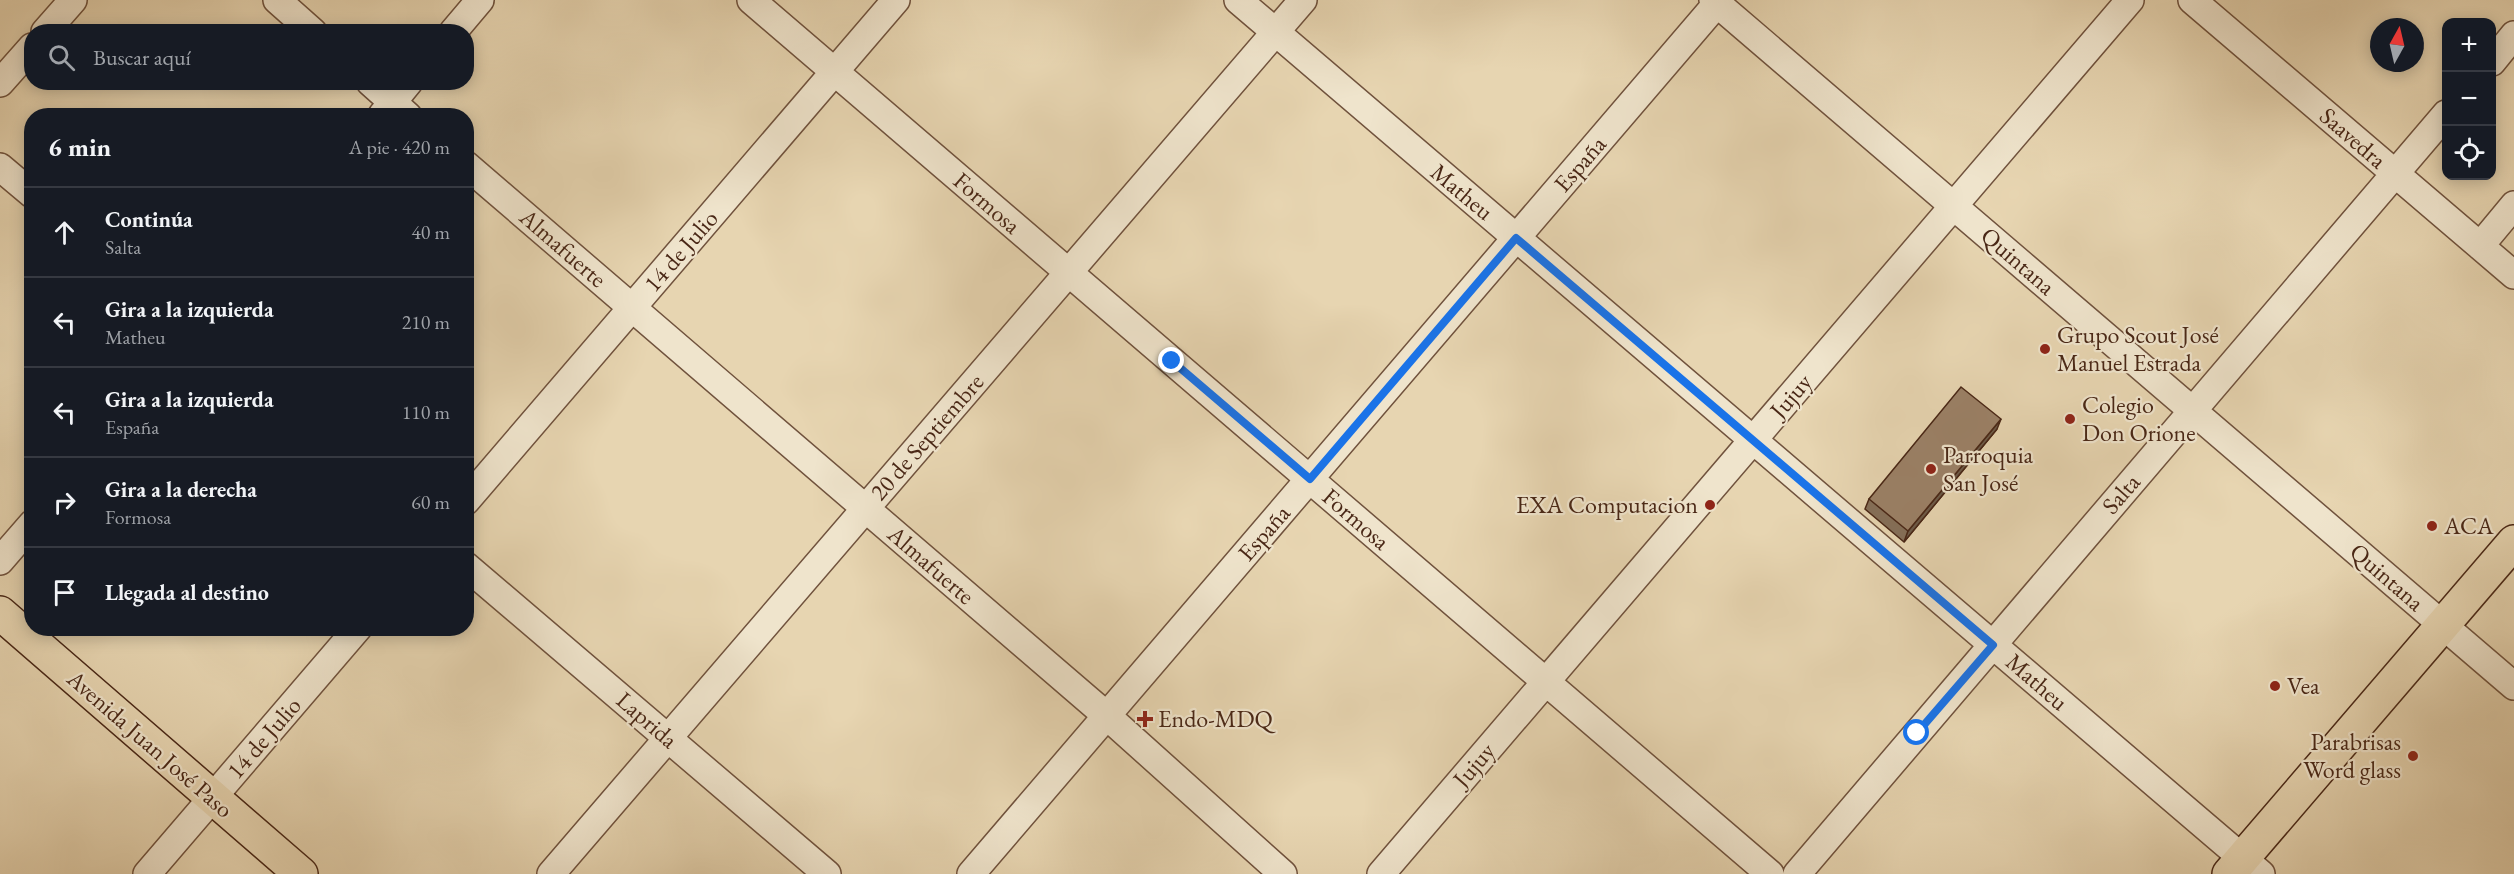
<!DOCTYPE html>
<html lang="es">
<meta charset="utf-8">
<style>
:root{--surface:#171b24;--page:#242831;--text:#f1f3f6;--muted:#9ea1a6;--line:#363941}
body{margin:0;font-family:"EB Garamond",serif;background:var(--page);color:var(--text)}
.controls{position:absolute;right:18px;top:18px;display:grid;overflow:hidden;border-radius:12px;box-shadow:0 3px 15px #0003}
.controls button{width:54px;height:54px;display:grid;place-items:center;padding:0;border:0;border-bottom:2px solid var(--line);background:var(--surface);color:var(--text);font:30px sans-serif}
.compass{position:absolute;left:2370px;top:18px;width:54px;height:54px;border-radius:50%;background:var(--surface);box-shadow:0 3px 15px #0003;rotate:8deg}
.stop{position:absolute;width:18px;height:18px;margin:-14px;border:4px solid #1a73e8;border-radius:50%;background:#fff}
.stop.end{background:#1a73e8;border-color:#fff;box-shadow:0 2px 6px #0008}
.list{margin:0;padding:0;list-style:none}
h2{display:flex;justify-content:space-between;align-items:center;height:78px;margin:0;padding:0 24px;font-size:26px}
h2 small{font-size:20px;font-weight:400;color:var(--muted)}
.list li{display:grid;grid-template-columns:39px 1fr auto;gap:18px;align-items:center;box-sizing:border-box;height:90px;padding:0 24px;border-top:2px solid var(--line)}
.list b{display:block;font-size:22px;white-space:nowrap}
.list p{margin:0;font-size:20px;white-space:nowrap;color:var(--muted)}
.list em{font-size:20px;font-style:normal;color:var(--muted)}
.icon{flex:none;width:33px;height:33px;fill:none;stroke:currentColor;stroke-width:2;stroke-linecap:round;stroke-linejoin:round}
.map{position:relative;flex:none;width:2514px;height:874px;overflow:hidden}
.search{position:absolute;background:var(--surface);box-shadow:0 3px 15px #0003;left:24px;top:24px;width:450px;height:66px;display:flex;align-items:center;gap:15px;box-sizing:border-box;padding:0 21px;border-radius:24px;color:var(--muted);font-size:22px}
.panel{position:absolute;background:var(--surface);box-shadow:0 3px 15px #0003;left:24px;top:108px;width:450px;height:528px;border-radius:24px}
.map>svg:first-child{display:block}
</style>
<div class="map">
<svg width="2514" height="874" viewBox="0 0 2514 874">
<rect width="100%" height="100%" fill="#e7d5b1"/>
<filter id="stains"><feTurbulence type="fractalNoise" baseFrequency=".00333" numOctaves="4"/><feColorMatrix values="0 0 0 0 .2 0 0 0 0 .09 0 0 0 0 .02 0 0 0 .5 -.17"/></filter>
<radialGradient id="worn" r=".72"><stop offset=".6" stop-color="#630" stop-opacity="0"/><stop offset="1" stop-color="#630" stop-opacity=".3"/></radialGradient>
<g fill="none" stroke-linecap="round" stroke-linejoin="round">
<g stroke="#70523d" stroke-width="30">
<path id="minor" d="M277 0 313 32
M751 0 1770 874
M1238 0 2261 874
M1713 0 2514 686
M2192 0 2514 275
M45 32 73 0
M453 32 480 0
M2492 62 2514 35
M370 82 408 116
M0 83 32 47
M382 115 409 82
M466 165 1107 716 1283 874
M0 167 32 194
M2480 246 2514 205
M466 501 896 0
M0 561 32 524
M466 566 827 874
M147 874 358 628
M551 874 1303 0
M971 874 1720 0
M1381 874 2130 0
M1797 874 2446 114"/>
</g>
<g stroke="#492716" stroke-width="36">
<path id="major" d="M0 613 301 874
M2229 874 2514 542"/>
</g>
<use href="#minor" stroke="#efe4cc" stroke-width="27"/>
<use href="#major" stroke="#e7d5b1" stroke-width="33"/>
</g>
<path fill="#856f59" stroke="#492716" stroke-width="1.5" d="M1997 429 1904 542 1865 509 1869 499Z"/>
<path fill="#6c5a48" stroke="#492716" stroke-width="1.5" d="M2001 419 1997 429 1904 542 1908 531Z"/>
<path fill="#9b8167" stroke="#492716" stroke-width="1.5" d="M1961 387 2001 419 1908 531 1869 499Z"/>
<g fill="none" stroke-linecap="round" stroke-linejoin="round">
<path stroke="#1a73e8" stroke-width="8" d="M1172 361 1310 479 1516 238 1993 645 1917 733"/>
</g>
<g fill="#8f2418" stroke="#efe4cc" stroke-width="2">
<circle cx="2045" cy="349" r="6"/>
<circle cx="2070" cy="419" r="6"/>
<circle cx="1931" cy="469" r="6"/>
<circle cx="1710" cy="505" r="6"/>
<circle cx="2432" cy="526" r="6"/>
<circle cx="2275" cy="686" r="6"/>
<path d="M1142 710h6v6h6v6h-6v6h-6v-6h-6v-6h6z"/>
<circle cx="2413" cy="756" r="6"/>
</g>
<g text-anchor="middle" stroke-width="4.5" stroke-linejoin="round" paint-order="stroke">
<g font-size="24" fill="#492716" stroke="#efe4cc">
<text transform="translate(2353 138) rotate(41)" y="8">Saavedra</text>
<text transform="translate(1580 164) rotate(-49)" y="8">España</text>
<text transform="translate(1462 192) rotate(40)" y="8">Matheu</text>
<text transform="translate(987 203) rotate(41)" y="8">Formosa</text>
<text transform="translate(563 248) rotate(41)" y="8">Almafuerte</text>
<text transform="translate(681 251) rotate(-49)" y="8">14 de Julio</text>
<text transform="translate(2018 261) rotate(41)" y="8">Quintana</text>
<text transform="translate(1791 396) rotate(-49)" y="8">Jujuy</text>
<text transform="translate(927 437) rotate(-49)" y="8">20 de Septiembre</text>
<text transform="translate(2121 494) rotate(-49)" y="8">Salta</text>
<text transform="translate(1356 519) rotate(41)" y="8">Formosa</text>
<text transform="translate(1264 533) rotate(-49)" y="8">España</text>
<text transform="translate(931 565) rotate(41)" y="8">Almafuerte</text>
<text transform="translate(2387 577) rotate(41)" y="8">Quintana</text>
<text transform="translate(2037 682) rotate(41)" y="8">Matheu</text>
<text transform="translate(647 720) rotate(41)" y="8">Laprida</text>
<text transform="translate(264 738) rotate(-49)" y="8">14 de Julio</text>
<text transform="translate(150 744) rotate(41)" y="8">Avenida Juan José Paso</text>
<text transform="translate(1474 765) rotate(-49)" y="8">Jujuy</text>
</g>
<g font-size="24" fill="#492716" stroke="#efe4cc" text-anchor="start">
<text x="2057" y="343">Grupo Scout José<tspan x="2057" dy="28">Manuel Estrada</tspan></text>
<text x="2082" y="413">Colegio<tspan x="2082" dy="28">Don Orione</tspan></text>
<text x="1943" y="463">Parroquia<tspan x="1943" dy="28">San José</tspan></text>
<text x="1698" y="513" text-anchor="end">EXA Computacion</text>
<text x="2444" y="534">ACA</text>
<text x="2287" y="694">Vea</text>
<text x="1158" y="727">Endo-MDQ</text>
<text x="2401" y="750" text-anchor="end">Parabrisas<tspan x="2401" dy="28">Word glass</tspan></text>
</g>
</g>
<rect width="100%" height="100%" filter="url(#stains)"/>
<rect width="100%" height="100%" fill="url(#worn)"/>
</svg>
<div class="controls">
<button>+</button>
<button>−</button>
<button><svg class="icon" aria-label="locate" viewBox="0 0 24 24"><circle cx="12" cy="12" r="6"/><path d="M12 2v4M12 18v4M2 12h4M18 12h4"/></svg></button>
</div>
<svg class="compass" viewBox="-18 -18 36 36"><path d="M0-13l5 13h-10z" fill="#e53935"/><path d="M0 13l5-13h-10z" fill="#9ea1a6"/></svg>
<div class="stop" style="left:1917px;top:733px"></div>
<div class="stop end" style="left:1172px;top:361px"></div>
<div class="search"><svg class="icon" aria-label="search" viewBox="0 0 24 24"><circle cx="10" cy="10" r="6"/><path d="M15 15l6 6"/></svg>Buscar aquí</div>
<section class="panel">
<h2>6 min<small>A pie · 420 m</small></h2>
<ul class="list">
<li><svg class="icon" aria-label="ahead" viewBox="0 0 24 24"><path d="M12 20V5M6 11l6-6 6 6"/></svg><div><b>Continúa</b><p>Salta</p></div><em>40 m</em></li>
<li><svg class="icon" aria-label="left" viewBox="0 0 24 24"><path d="M17 20v-9H6M10 6l-5 5 5 5"/></svg><div><b>Gira a la izquierda</b><p>Matheu</p></div><em>210 m</em></li>
<li><svg class="icon" aria-label="left" viewBox="0 0 24 24"><path d="M17 20v-9H6M10 6l-5 5 5 5"/></svg><div><b>Gira a la izquierda</b><p>España</p></div><em>110 m</em></li>
<li><svg class="icon" aria-label="right" viewBox="0 0 24 24"><path d="M7 20v-9h11M14 6l5 5-5 5"/></svg><div><b>Gira a la derecha</b><p>Formosa</p></div><em>60 m</em></li>
<li><svg class="icon" aria-label="arrive" viewBox="0 0 24 24"><path d="M6 21V4h12l-3 4 3 4H6"/></svg><div><b>Llegada al destino</b></div></li>
</ul>
</section>
</div>
